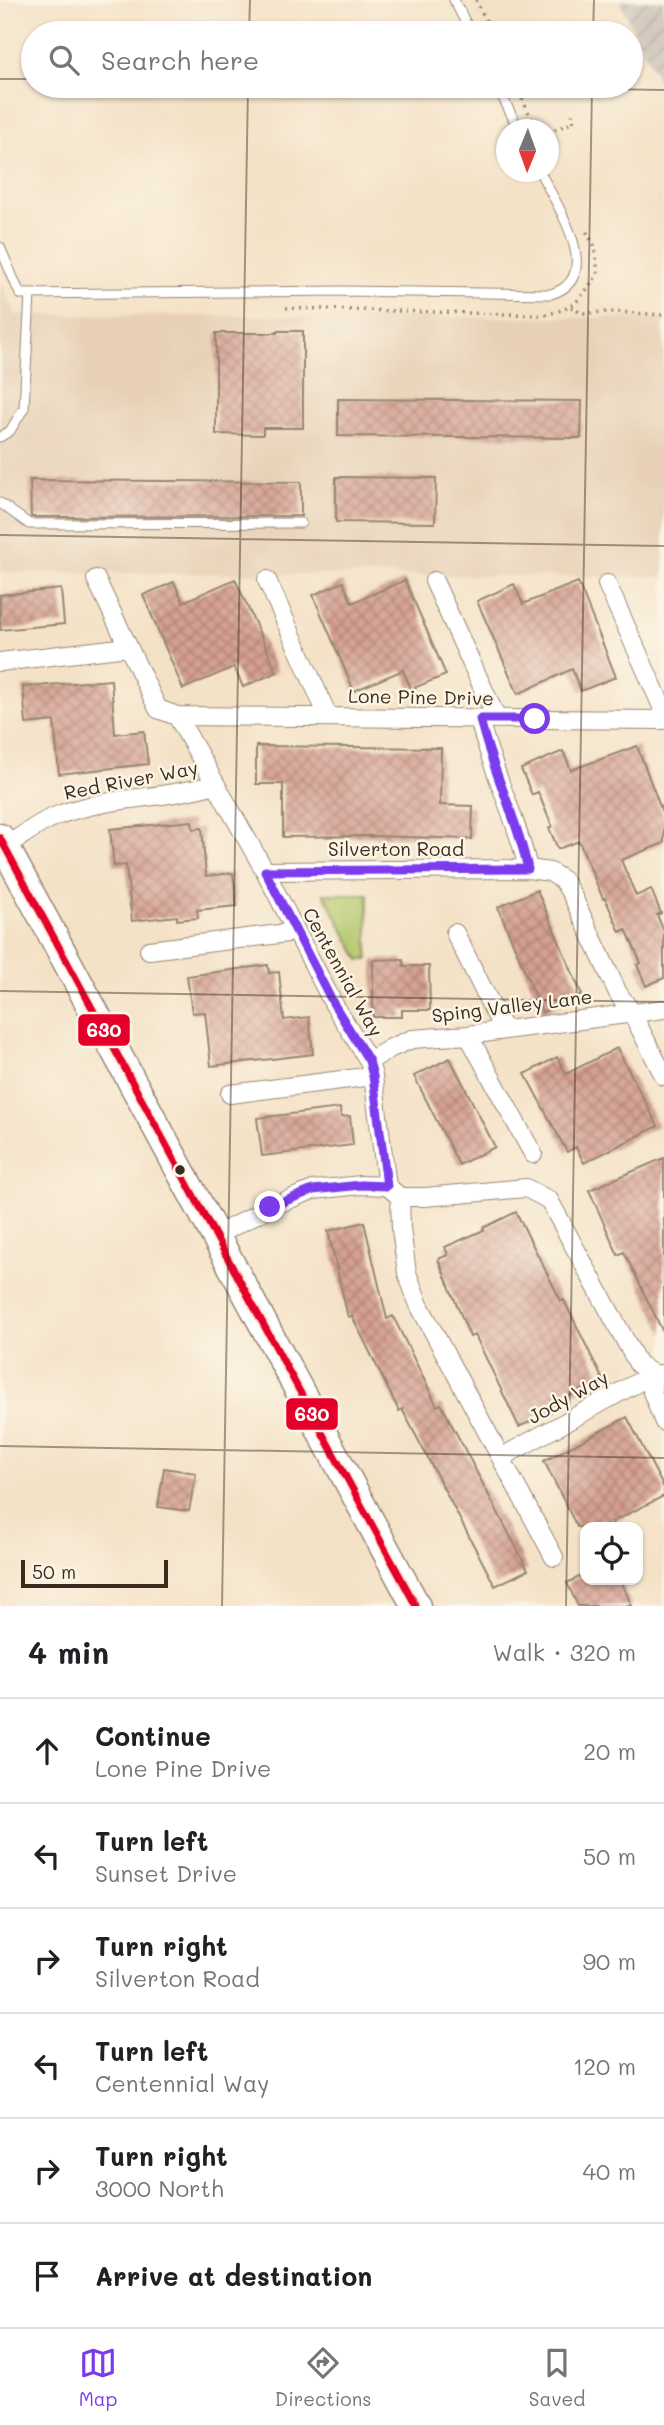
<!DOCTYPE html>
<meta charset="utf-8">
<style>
:root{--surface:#fff;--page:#f2f2f2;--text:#202124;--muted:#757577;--line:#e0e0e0;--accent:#7c3aed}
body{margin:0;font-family:Mali,sans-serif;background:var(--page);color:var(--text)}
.controls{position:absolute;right:21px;bottom:21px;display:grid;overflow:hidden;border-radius:14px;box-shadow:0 2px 5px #0004}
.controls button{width:63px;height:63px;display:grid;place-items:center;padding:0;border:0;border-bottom:2px solid var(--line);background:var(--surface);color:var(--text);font:35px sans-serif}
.compass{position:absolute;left:496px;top:119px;width:63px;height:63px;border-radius:50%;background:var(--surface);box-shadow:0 2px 5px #0004;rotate:181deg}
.scale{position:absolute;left:21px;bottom:18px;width:147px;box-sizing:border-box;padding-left:7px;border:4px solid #3b2a1e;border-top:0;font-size:19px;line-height:24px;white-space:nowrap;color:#3b2a1e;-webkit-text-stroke:5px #fcf5e5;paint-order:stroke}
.stop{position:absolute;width:21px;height:21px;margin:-16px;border:5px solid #7c3aed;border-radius:50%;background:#fff}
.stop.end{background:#7c3aed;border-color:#fff;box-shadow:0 2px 7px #0008}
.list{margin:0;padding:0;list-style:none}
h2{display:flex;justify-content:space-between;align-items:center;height:91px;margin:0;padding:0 28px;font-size:30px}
h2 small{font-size:23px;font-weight:400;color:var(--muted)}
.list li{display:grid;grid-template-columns:46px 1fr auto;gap:21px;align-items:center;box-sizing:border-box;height:105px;padding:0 28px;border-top:2px solid var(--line)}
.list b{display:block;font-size:26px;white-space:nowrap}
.list p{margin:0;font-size:23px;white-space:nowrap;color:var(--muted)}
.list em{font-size:23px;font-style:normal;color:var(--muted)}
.icon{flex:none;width:38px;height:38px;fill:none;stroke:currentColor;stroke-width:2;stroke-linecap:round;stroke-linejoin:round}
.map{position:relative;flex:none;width:664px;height:1606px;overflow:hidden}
.search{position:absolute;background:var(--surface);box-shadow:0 2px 5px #0004;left:21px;right:21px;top:21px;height:77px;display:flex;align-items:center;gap:18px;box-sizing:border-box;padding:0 24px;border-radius:38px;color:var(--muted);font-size:26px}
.sheet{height:721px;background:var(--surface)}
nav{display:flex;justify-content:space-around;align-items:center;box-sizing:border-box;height:98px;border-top:2px solid var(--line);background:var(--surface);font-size:19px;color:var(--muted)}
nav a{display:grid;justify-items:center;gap:4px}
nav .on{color:var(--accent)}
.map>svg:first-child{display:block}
</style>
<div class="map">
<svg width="664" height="1606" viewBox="0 0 664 1606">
<defs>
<pattern id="industrial-furrows" width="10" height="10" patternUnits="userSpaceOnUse" patternTransform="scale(1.75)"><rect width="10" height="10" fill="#ccc2b9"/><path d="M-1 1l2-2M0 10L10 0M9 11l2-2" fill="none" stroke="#b0a79f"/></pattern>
<pattern id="building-cross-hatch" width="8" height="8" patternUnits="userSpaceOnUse" patternTransform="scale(1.75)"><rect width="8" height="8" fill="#d5a093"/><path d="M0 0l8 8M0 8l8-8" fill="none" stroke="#ae8377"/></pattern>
</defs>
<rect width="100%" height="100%" fill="#fcf5e5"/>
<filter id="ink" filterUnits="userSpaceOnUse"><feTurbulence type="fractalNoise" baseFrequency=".0143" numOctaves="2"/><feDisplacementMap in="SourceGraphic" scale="14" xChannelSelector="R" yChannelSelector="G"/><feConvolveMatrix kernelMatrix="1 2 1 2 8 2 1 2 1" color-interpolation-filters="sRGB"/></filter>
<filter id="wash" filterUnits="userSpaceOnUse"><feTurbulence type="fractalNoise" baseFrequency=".00686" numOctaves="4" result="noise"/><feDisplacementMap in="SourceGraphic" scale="28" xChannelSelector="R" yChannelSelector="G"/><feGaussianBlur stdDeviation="1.57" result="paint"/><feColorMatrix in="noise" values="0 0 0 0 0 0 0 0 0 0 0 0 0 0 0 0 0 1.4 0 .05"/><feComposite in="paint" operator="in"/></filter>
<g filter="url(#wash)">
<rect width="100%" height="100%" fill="#f4e2c7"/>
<path fill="#e7d0b5" d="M0 281 16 315 664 318V577L0 572Z"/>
<path fill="url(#industrial-furrows)" d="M619 0H664V92Z"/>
<path fill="#b2c76b" stroke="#767844" stroke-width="2" d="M324 894H368V960H360Z"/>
<g id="blocks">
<path fill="url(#building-cross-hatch)" d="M277 331H303V428H263V435L216 434V333H277Z
M338 399 582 401 581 438 338 436Z
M336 477 436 478 435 523 336 522Z
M30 480 301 482V516L31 517Z
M235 579 277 672 243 687 234 667 183 689 143 595 174 582 183 602Z
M405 580 446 675 411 689 403 670 354 691 313 595 343 582 352 603Z
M578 582 616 677 581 691 572 669 518 694 477 601 514 584 523 604Z
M61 589 64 624 0 630V595Z
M111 680 115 734 144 731 148 764 59 774 54 721 26 724 23 687Z
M256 746 441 748 440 805 473 806 472 839 371 836 283 837V784H256Z
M637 746 664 817V843L621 860 636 896 651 889 661 913 657 915 664 931V978L646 986 637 965 641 963 626 929 620 932 605 898 603 899 579 841 558 849 549 828 552 826 538 792 532 795 521 769 563 751 571 770Z
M192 821 193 829 202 828 206 876 233 873 237 906 197 910 198 918 177 920V916L132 921 126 865 114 866 110 829Z
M537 890 582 995 542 1012 498 907Z
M403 959 404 966H429L430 1010H402V1017H373V960Z
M268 965 269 973 279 972 284 1020 309 1017 313 1054 211 1066 205 1012 192 1013 187 976Z
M617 1048 658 1126 584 1163 576 1147 567 1152 525 1074 557 1057 566 1074Z
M450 1058 495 1147 459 1165 414 1076Z
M340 1108 341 1117 350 1116 353 1145 262 1156 257 1118Z
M664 1158V1334L624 1252 618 1255 589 1190Z
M516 1212 561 1301 564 1300 603 1380 548 1406 551 1412 519 1427 475 1335 470 1337 438 1259 448 1255 445 1247 484 1230 483 1228Z
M364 1222 387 1319 393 1316 437 1406 441 1404 528 1570 495 1586 402 1409 399 1411 352 1316 348 1317 328 1231Z
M627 1417 664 1488V1496L612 1522 614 1527H577L544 1461Z
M164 1468 196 1473 189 1511 158 1507Z
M585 1574V1580H620L632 1606H578L567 1583Z"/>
</g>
</g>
<g filter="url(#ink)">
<use href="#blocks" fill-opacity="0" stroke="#988672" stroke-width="2"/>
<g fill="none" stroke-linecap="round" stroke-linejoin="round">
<g stroke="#988672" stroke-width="11">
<path id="service" d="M454 0 471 33
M497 86 519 130
M0 247 20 294 342 291 551 294C607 277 555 203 540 172
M0 437 10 431 24 408 30 294
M0 503 29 524 301 523"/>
</g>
<g stroke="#988672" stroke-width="20">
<path id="minor" d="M96 579 158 709 177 716 265 871 333 1003 369 1061 373 1076 387 1186
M267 580 328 716
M434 581 497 719
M607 584 664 711
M0 662 128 647
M177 716 664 720
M479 719C492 771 517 818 528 869L550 872 563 880 572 895 618 993 632 1013 664 1076
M5 847C21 837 38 823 56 816 106 796 163 800 215 784
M265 871 528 869
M455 933 503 1029
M149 950 296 932
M468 1035 533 1154
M369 1061 391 1048 412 1039 468 1035 664 1009
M230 1094 373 1076
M400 1197 401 1229 407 1273 419 1305 554 1557
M215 1236 270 1207 313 1190 361 1185 387 1186 400 1197H425L526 1188 549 1200 638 1364 653 1374H664
M653 1374 652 1392 664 1422
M502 1457 653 1374"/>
</g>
<g stroke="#988672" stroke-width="31">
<path id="primary" d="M0 838 416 1606"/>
</g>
<path stroke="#988672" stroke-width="3.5" stroke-dasharray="2 5" stroke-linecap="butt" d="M476 0 492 33
M516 86 537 130
M548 132 574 122 572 114
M571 307 581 313 617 312 664 315
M286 308 544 315C578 307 578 301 598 274L595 247 585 229"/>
<use href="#service" stroke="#fff" stroke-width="9"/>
<use href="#minor" stroke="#fff" stroke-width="18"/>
<use href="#primary" stroke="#fff" stroke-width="28"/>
<g stroke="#fcf5e5" stroke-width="12">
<path id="bus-1" d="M0 838 416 1606"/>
</g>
<use href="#bus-1" stroke="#e4002b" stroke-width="7"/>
</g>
</g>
<g fill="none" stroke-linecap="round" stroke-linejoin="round" filter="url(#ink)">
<path stroke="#7c3aed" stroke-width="9" d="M270 1207 313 1190 361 1185 387 1186 373 1076 369 1061 333 1003 265 871 528 869C517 817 492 771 480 719H535"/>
</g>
<path fill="none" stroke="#3b2a1e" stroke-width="2" stroke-opacity="0.45" d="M249 33 250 0M593 33 594 0M0 79H33M411 86 664 90M0 535 664 546M0 991 664 1002M0 1446 664 1458M222 1606 248 86M566 1606 592 86"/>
<circle fill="#3b2a1e" stroke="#fcf5e5" stroke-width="2.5" cx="180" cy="1170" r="6"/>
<g text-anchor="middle" stroke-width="5" stroke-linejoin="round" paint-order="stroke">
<g font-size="19" fill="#3b2a1e" stroke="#fcf5e5">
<text transform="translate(421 697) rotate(1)" y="7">Lone Pine Drive</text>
<text transform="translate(131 780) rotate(-11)" y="7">Red River Way</text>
<text x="396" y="856">Silverton Road</text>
<text transform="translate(343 972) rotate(61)" y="7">Centennial Way</text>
<text transform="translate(512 1006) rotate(-7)" y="7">Sping Valley Lane</text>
<text transform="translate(568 1397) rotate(-29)" y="7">Jody Way</text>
</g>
</g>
<g stroke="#fcf5e5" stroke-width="2.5">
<rect x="77" y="1013" width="54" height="34" rx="7" fill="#e4002b"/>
<rect x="285" y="1397" width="54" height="34" rx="7" fill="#e4002b"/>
</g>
<g font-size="19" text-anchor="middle" font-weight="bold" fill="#fff">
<text x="104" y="1037">630</text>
<text x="312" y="1421">630</text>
</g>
</svg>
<div class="controls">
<button><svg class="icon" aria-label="locate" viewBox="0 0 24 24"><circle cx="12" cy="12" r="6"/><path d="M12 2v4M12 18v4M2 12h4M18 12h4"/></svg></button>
</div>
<svg class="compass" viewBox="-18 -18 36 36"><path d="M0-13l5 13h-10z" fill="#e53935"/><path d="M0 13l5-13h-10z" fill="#757577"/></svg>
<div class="scale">50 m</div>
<div class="stop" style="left:535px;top:719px"></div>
<div class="stop end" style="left:270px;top:1207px"></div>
<div class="search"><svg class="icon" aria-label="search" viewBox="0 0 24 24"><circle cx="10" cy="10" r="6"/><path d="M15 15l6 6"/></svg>Search here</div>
</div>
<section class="sheet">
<h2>4 min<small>Walk · 320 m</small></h2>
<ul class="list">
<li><svg class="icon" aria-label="ahead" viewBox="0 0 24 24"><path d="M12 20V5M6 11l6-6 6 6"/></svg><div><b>Continue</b><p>Lone Pine Drive</p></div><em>20 m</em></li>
<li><svg class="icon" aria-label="left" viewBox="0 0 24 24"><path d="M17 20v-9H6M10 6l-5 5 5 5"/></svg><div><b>Turn left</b><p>Sunset Drive</p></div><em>50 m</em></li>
<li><svg class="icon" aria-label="right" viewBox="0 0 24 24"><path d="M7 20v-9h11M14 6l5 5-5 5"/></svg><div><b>Turn right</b><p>Silverton Road</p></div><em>90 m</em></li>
<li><svg class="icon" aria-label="left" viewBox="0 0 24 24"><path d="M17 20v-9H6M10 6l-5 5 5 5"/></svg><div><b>Turn left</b><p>Centennial Way</p></div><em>120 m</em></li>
<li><svg class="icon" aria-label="right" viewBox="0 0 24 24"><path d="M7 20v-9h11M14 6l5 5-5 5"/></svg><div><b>Turn right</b><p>3000 North</p></div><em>40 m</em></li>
<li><svg class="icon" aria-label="arrive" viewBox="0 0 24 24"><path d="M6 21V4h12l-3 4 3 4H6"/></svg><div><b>Arrive at destination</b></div></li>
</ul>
</section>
<nav>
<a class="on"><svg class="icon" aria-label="map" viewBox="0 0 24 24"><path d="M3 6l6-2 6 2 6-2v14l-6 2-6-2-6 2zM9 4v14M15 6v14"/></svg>Map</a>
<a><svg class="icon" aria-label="directions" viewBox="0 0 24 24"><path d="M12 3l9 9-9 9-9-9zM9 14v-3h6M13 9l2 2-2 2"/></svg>Directions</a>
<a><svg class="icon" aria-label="saved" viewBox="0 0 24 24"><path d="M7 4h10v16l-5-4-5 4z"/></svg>Saved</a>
</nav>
